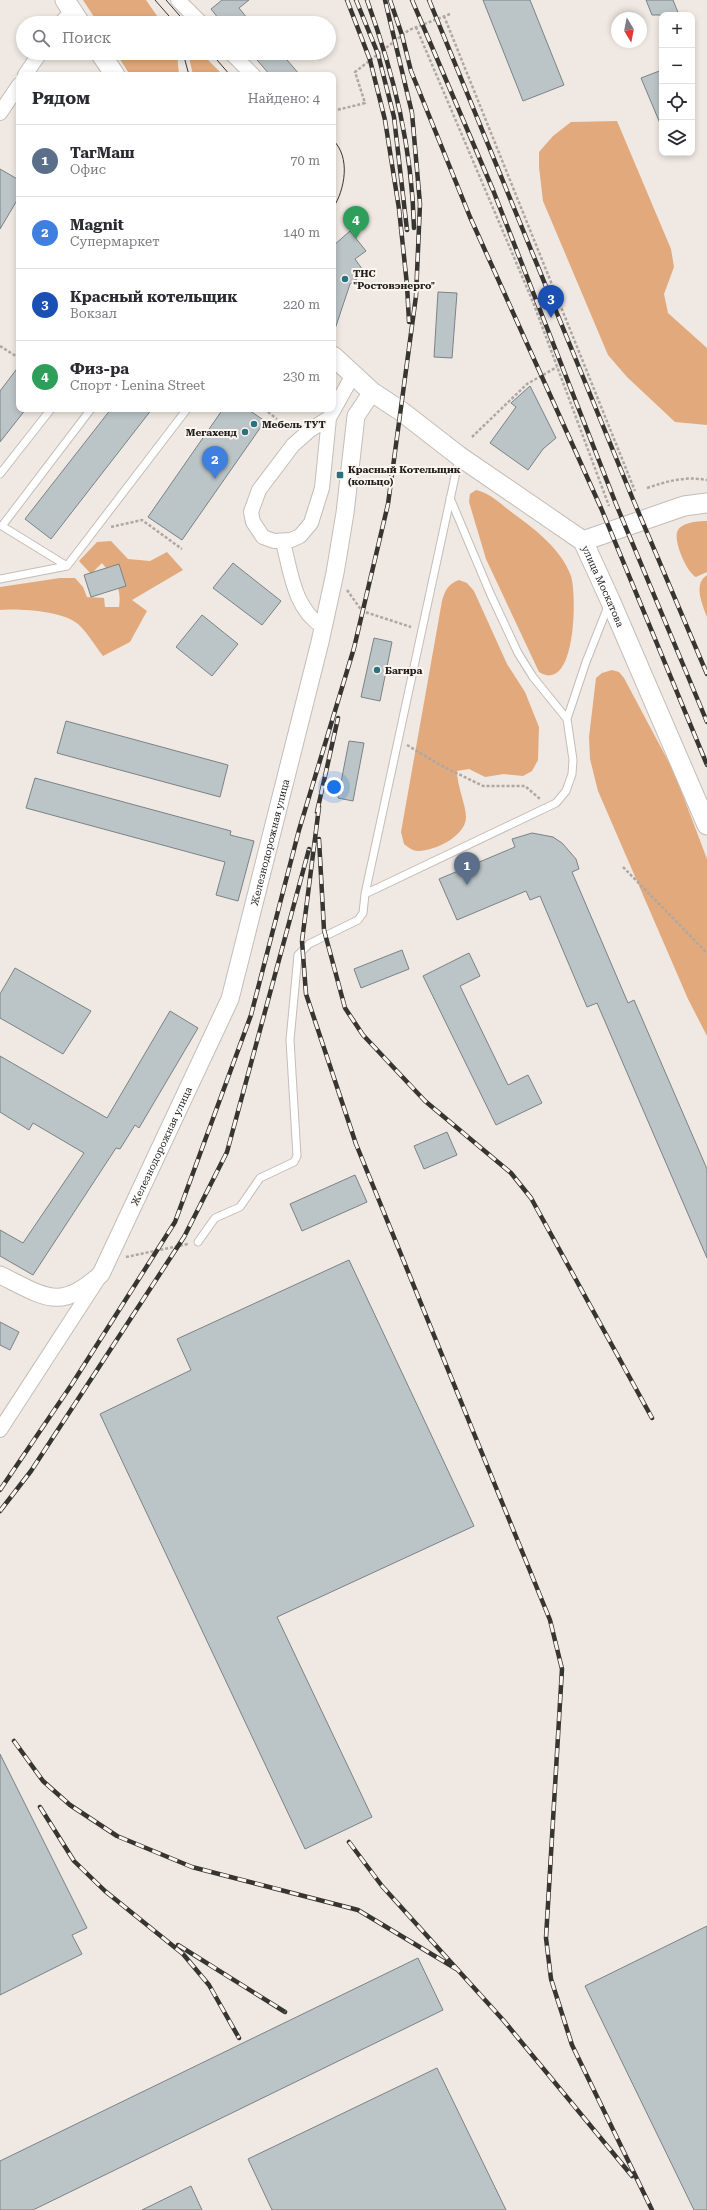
<!DOCTYPE html>
<html lang="ru">
<meta charset="utf-8">
<style>
:root{--surface:#fff;--page:#f7f7f7;--text:#2b2b33;--muted:#7c7c81;--line:#e1e1e2;--accent:#111827}
body{margin:0;font-family:"Roboto Serif",serif;background:var(--page);color:var(--text)}
.controls{position:absolute;right:12px;top:12px;display:grid;overflow:hidden;border-radius:8px;box-shadow:0 2px 6px #0003}
.controls button{width:36px;height:36px;display:grid;place-items:center;padding:0;border:0;border-bottom:1px solid var(--line);background:var(--surface);color:var(--text);font:20px sans-serif}
.compass{position:absolute;left:611px;top:12px;width:36px;height:36px;border-radius:50%;background:var(--surface);box-shadow:0 2px 6px #0003;rotate:170deg}
.you{position:absolute;left:334px;top:787px;width:14px;height:14px;margin:-10px;border:3px solid #fff;border-radius:50%;background:#1a73e8;box-shadow:0 0 0 6px #1a73e833}
.badge{display:grid;place-items:center;width:26px;height:26px;border-radius:50%;background:var(--accent);color:#fff;font-size:13px;font-weight:700}
.pin{position:absolute;translate:-50% -33px;filter:drop-shadow(0 1px 2px #0008)}
.pin::after{content:'';position:absolute;top:21px;width:14px;height:12px;background:inherit;clip-path:polygon(0 0,100% 0,50% 100%)}
.list{margin:0;padding:0;list-style:none}
h2{display:flex;justify-content:space-between;align-items:center;height:52px;margin:0;padding:0 16px;font-size:17px}
h2 small{font-size:13px;font-weight:400;color:var(--muted)}
.list li{display:grid;grid-template-columns:26px 1fr auto;gap:12px;align-items:center;box-sizing:border-box;height:72px;padding:0 16px;border-top:1px solid var(--line)}
.list b{display:block;font-size:15px;white-space:nowrap}
.list p{margin:0;font-size:13px;white-space:nowrap;color:var(--muted)}
.list em{font-size:13px;font-style:normal;color:var(--muted)}
.icon{flex:none;width:22px;height:22px;fill:none;stroke:currentColor;stroke-width:2;stroke-linecap:round;stroke-linejoin:round}
.map{position:relative;flex:none;width:707px;height:2210px;overflow:hidden}
.search{position:absolute;background:var(--surface);box-shadow:0 2px 6px #0003;left:16px;top:16px;width:320px;height:44px;display:flex;align-items:center;gap:10px;box-sizing:border-box;padding:0 14px;border-radius:22px;color:var(--muted);font-size:15px}
.panel{position:absolute;background:var(--surface);box-shadow:0 2px 6px #0003;left:16px;top:72px;width:320px;height:340px;border-radius:8px}
.map>svg:first-child{display:block}
</style>
<div class="map">
<svg width="707" height="2210" viewBox="0 0 707 2210">
<rect width="100%" height="100%" fill="#efe8e3"/>
<path fill="#e2aa7c" d="M83 0H146L162 23H98Z
M116 53H177L179 75H130Z
M188 53H201L223 75H193Z
M617 121 671 249 674 267 664 294 668 313 707 348V425L675 422 627 377 608 355 543 201 539 167V152L553 136 571 122Z
M476 490C490 493 502 505 514 514 536 530 561 549 571 576 577 595 576 695 539 672L486 559 469 502 470 494Z
M707 521V572L696 577C687 573 672 539 678 530 683 522 699 521 707 521Z
M111 541 128 559 150 561 167 552 183 570 132 600 147 611 130 642 103 656C95 646 88 633 78 624 64 611 18 608 0 610V587L60 578H75L83 587 87 597 104 598 105 607H119C122 586 114 579 102 563L91 574 79 561 97 542Z
M707 575V617C702 604 693 584 707 575Z
M459 580 467 583 474 591 507 664 525 692 539 727 538 760 532 771 523 776 504 774 485 777 469 769 457 771C457 786 466 805 466 817 466 836 435 851 418 851 413 851 409 848 404 844L401 832 442 601C445 590 448 584 459 580Z
M612 670 619 672 624 678 674 772 707 859V1036L688 999 598 791 590 759 589 737 596 678 602 673Z"/>
<path fill="#bbc4c6" stroke="#7a8385" d="M222 0H249L239 8 251 23H222L211 9Z
M483 0H530L564 85 523 101Z
M646 0H673L679 15H652Z
M251 53H281L300 75H270Z
M662 70V128L641 78Z
M0 169 19 180V197L0 229Z
M350 231 366 251 355 259 365 273 350 284 335 329H333V246Z
M438 292 457 293 452 358 434 357Z
M19 366V409H26L0 442V391Z
M530 386 556 438 543 449 528 470 490 443 516 407 511 403Z
M111 409H152L51 539 25 519Z
M223 409H247L265 421 182 540 148 517Z
M233 563 281 601 262 625 213 588Z
M119 564 126 586 91 597 84 575Z
M202 615 238 644 212 676 176 647Z
M374 638 392 642 380 701 361 697Z
M66 721 228 765 220 797 57 753Z
M349 741 364 743 353 801 338 798Z
M35 778 231 831 230 835 254 841 238 901 216 895 225 862 26 808Z
M532 833 553 837 562 843 576 859 579 869 572 872 628 1003 634 1000 707 1169V1258L597 1003 587 1007 540 896 530 900 526 891 457 920 439 879 515 847 512 839Z
M402 950 409 969 361 988 354 969Z
M469 953 480 976 460 986 508 1085 528 1075 542 1103 496 1125 423 976Z
M15 968 91 1011 63 1054 0 1018V994Z
M170 1011 198 1028 139 1128 135 1125 120 1149 116 1148 33 1275 0 1256V1230L23 1243 84 1153 33 1123 29 1130 0 1112V1056L107 1118Z
M447 1132 457 1155 424 1169 414 1146Z
M355 1175 367 1202 302 1231 290 1204Z
M349 1260 474 1526 277 1617 372 1817 305 1849 100 1414 191 1370 177 1339Z
M0 1322 19 1332 10 1350 0 1345Z
M0 1754 87 1928 72 1935 82 1954 0 1995Z
M707 1926V2210H694L585 1986Z
M418 1958 443 2010 33 2210H0V2161Z
M437 2068 506 2210H272L248 2159Z
M191 2186 202 2210H142Z"/>
<g fill="none" stroke-linecap="round" stroke-linejoin="round">
<g stroke="#c4bdb8" stroke-width="9">
<path id="service" d="M0 474 51 409
M450 498 490 593 518 653 533 677 567 719
M67 566 2 526 91 409
M0 579 67 566 187 409
M365 894 459 458
M198 1242 215 1218 240 1207 260 1178 294 1162 297 1156 290 1040 298 955 309 944 358 920 363 913 365 894 556 803 566 791 572 774 573 760 567 719 586 662 609 604"/>
</g>
<g stroke="#c4bdb8" stroke-width="16">
<path id="minor" d="M178 0 201 23
M61 23 72 11
M231 53 253 75
M25 75 40 53
M0 113 19 85
M329 418 310 430 293 445 259 490 251 512 253 522 263 537 274 541 291 540 300 536 311 523 322 488 329 418 353 375
M283 542C291 573 294 609 323 627
M0 1430 98 1279"/>
</g>
<g stroke="#c4bdb8" stroke-width="19">
<g id="tertiary">
<path id="s1" d="M0 1275C45 1297 60 1312 101 1274L230 999 320 642 335 573 345 513 356 416 372 392"/>
</g>
</g>
<g stroke="#c4bdb8" stroke-width="21">
<g id="secondary">
<path d="M65 0 80 23"/>
<path d="M100 53 115 75"/>
<path id="s2" d="M333 356 372 392 401 411 459 456 583 541 610 600 707 825"/>
<path d="M583 541 684 506 707 503"/>
</g>
</g>
<path stroke="#ada8a4" stroke-width="2.5" stroke-dasharray="3 2" stroke-linecap="butt" d="M444 16 635 491
M416 27 533 302 609 506
M333 111 365 103 355 72 409 30 450 14
M0 346 19 358
M264 409 277 419
M472 437 527 384 557 367
M647 488C668 481 685 476 707 480
M111 527 142 520 182 549
M347 590 362 611 411 627
M407 745 440 765 483 786H525L540 799
M623 867 707 953
M126 1257 188 1244"/>
<use href="#service" stroke="#fff" stroke-width="7"/>
<use href="#minor" stroke="#fff" stroke-width="14"/>
<use href="#tertiary" stroke="#fff" stroke-width="17"/>
<use href="#secondary" stroke="#fff" stroke-width="19"/>
<path stroke="#373532" stroke-width="1" d="M155 0 169 16 172 23
M166 0 186 23
M183 53 189 75
M211 53 230 75
M333 140C351 157 345 190 333 208"/>
<g stroke="#373532" stroke-width="4.5">
<path id="rail" d="M347 0 370 60 385 120 399 209 407 285 409 322
M356 0 378 54 394 117 407 230
M367 0C394 75 412 147 414 228
M390 0 402 35 411 71 470 217 601 508 707 765
M412 0 493 190 616 504 707 722
M429 0 632 497 707 674
M319 807 302 941 306 994 356 1144 550 1620 562 1669 546 1938 551 1979 572 2045 652 2210
M317 812 338 718
M319 839 324 930 345 1008 363 1035 425 1101 511 1173 531 1198 652 1418
M0 1490 72 1384 175 1222 251 1015 299 830 354 648 388 504 416 296 420 204 412 113 385 0
M0 1511 31 1471 184 1237 227 1152 309 849
M14 1741 43 1781 70 1805 117 1836 192 1867 358 1910 458 1970
M40 1807 74 1861 105 1891 183 1954 209 1985 239 2038
M349 1842 382 1886 504 2021 632 2176
M178 1945 285 2012"/>
</g>
<use href="#rail" stroke="#fdf6f0" stroke-width="3" stroke-dasharray="9" stroke-linecap="butt"/>
</g>
<g fill="#2b727f" stroke="#fdf6f0" stroke-width="1.5">
<circle cx="345" cy="279" r="4"/>
<circle cx="254" cy="424" r="4"/>
<circle cx="245" cy="432" r="4"/>
<rect x="336" y="471" width="8" height="8" rx="2"/>
<circle cx="377" cy="670" r="4"/>
</g>
<g text-anchor="middle" stroke-width="4" stroke-linejoin="round" paint-order="stroke">
<g font-size="10" font-weight="bold" fill="#211f1d" stroke="#fdf6f0" text-anchor="start">
<text x="353" y="277">ТНС<tspan x="353" dy="12">"Ростовэнерго"</tspan></text>
<text x="262" y="428">Мебель ТУТ</text>
<text x="237" y="436" text-anchor="end">Мегахенд</text>
<text x="348" y="473">Красный Котельщик<tspan x="348" dy="12">(кольцо)</tspan></text>
<text x="385" y="674">Багира</text>
</g>
<g font-size="10" fill="#211f1d" stroke="#fdf6f0">
<text dy="4" stroke="none"><textPath href="#s2" startOffset="361">улица Москатова</textPath></text>
<text dy="4" stroke="none"><textPath href="#s1" startOffset="578">Железнодорожная улица</textPath></text>
<text dy="4" stroke="none"><textPath href="#s1" startOffset="254">Железнодорожная улица</textPath></text>
</g>
</g>
</svg>
<div class="controls">
<button>+</button>
<button>−</button>
<button><svg class="icon" aria-label="locate" viewBox="0 0 24 24"><circle cx="12" cy="12" r="6"/><path d="M12 2v4M12 18v4M2 12h4M18 12h4"/></svg></button>
<button><svg class="icon" aria-label="layers" viewBox="0 0 24 24"><path d="M12 4l9 5-9 5-9-5zM3 14l9 5 9-5"/></svg></button>
</div>
<svg class="compass" viewBox="-18 -18 36 36"><path d="M0-13l5 13h-10z" fill="#e53935"/><path d="M0 13l5-13h-10z" fill="#7c7c81"/></svg>
<div class="you"></div>
<div class="pin badge" style="left:467px;top:885px;background:#5c6f8a">1</div>
<div class="pin badge" style="left:215px;top:479px;background:#3f7fe0">2</div>
<div class="pin badge" style="left:551px;top:318px;background:#1a4fb4">3</div>
<div class="pin badge" style="left:356px;top:239px;background:#2e9e5b">4</div>
<div class="search"><svg class="icon" aria-label="search" viewBox="0 0 24 24"><circle cx="10" cy="10" r="6"/><path d="M15 15l6 6"/></svg>Поиск</div>
<section class="panel">
<h2>Рядом<small>Найдено: 4</small></h2>
<ul class="list">
<li><span class="badge" style="background:#5c6f8a">1</span><div><b>ТагМаш</b><p>Офис</p></div><em>70 m</em></li>
<li><span class="badge" style="background:#3f7fe0">2</span><div><b>Magnit</b><p>Супермаркет</p></div><em>140 m</em></li>
<li><span class="badge" style="background:#1a4fb4">3</span><div><b>Красный котельщик</b><p>Вокзал</p></div><em>220 m</em></li>
<li><span class="badge" style="background:#2e9e5b">4</span><div><b>Физ-ра</b><p>Спорт · Lenina Street</p></div><em>230 m</em></li>
</ul>
</section>
</div>
